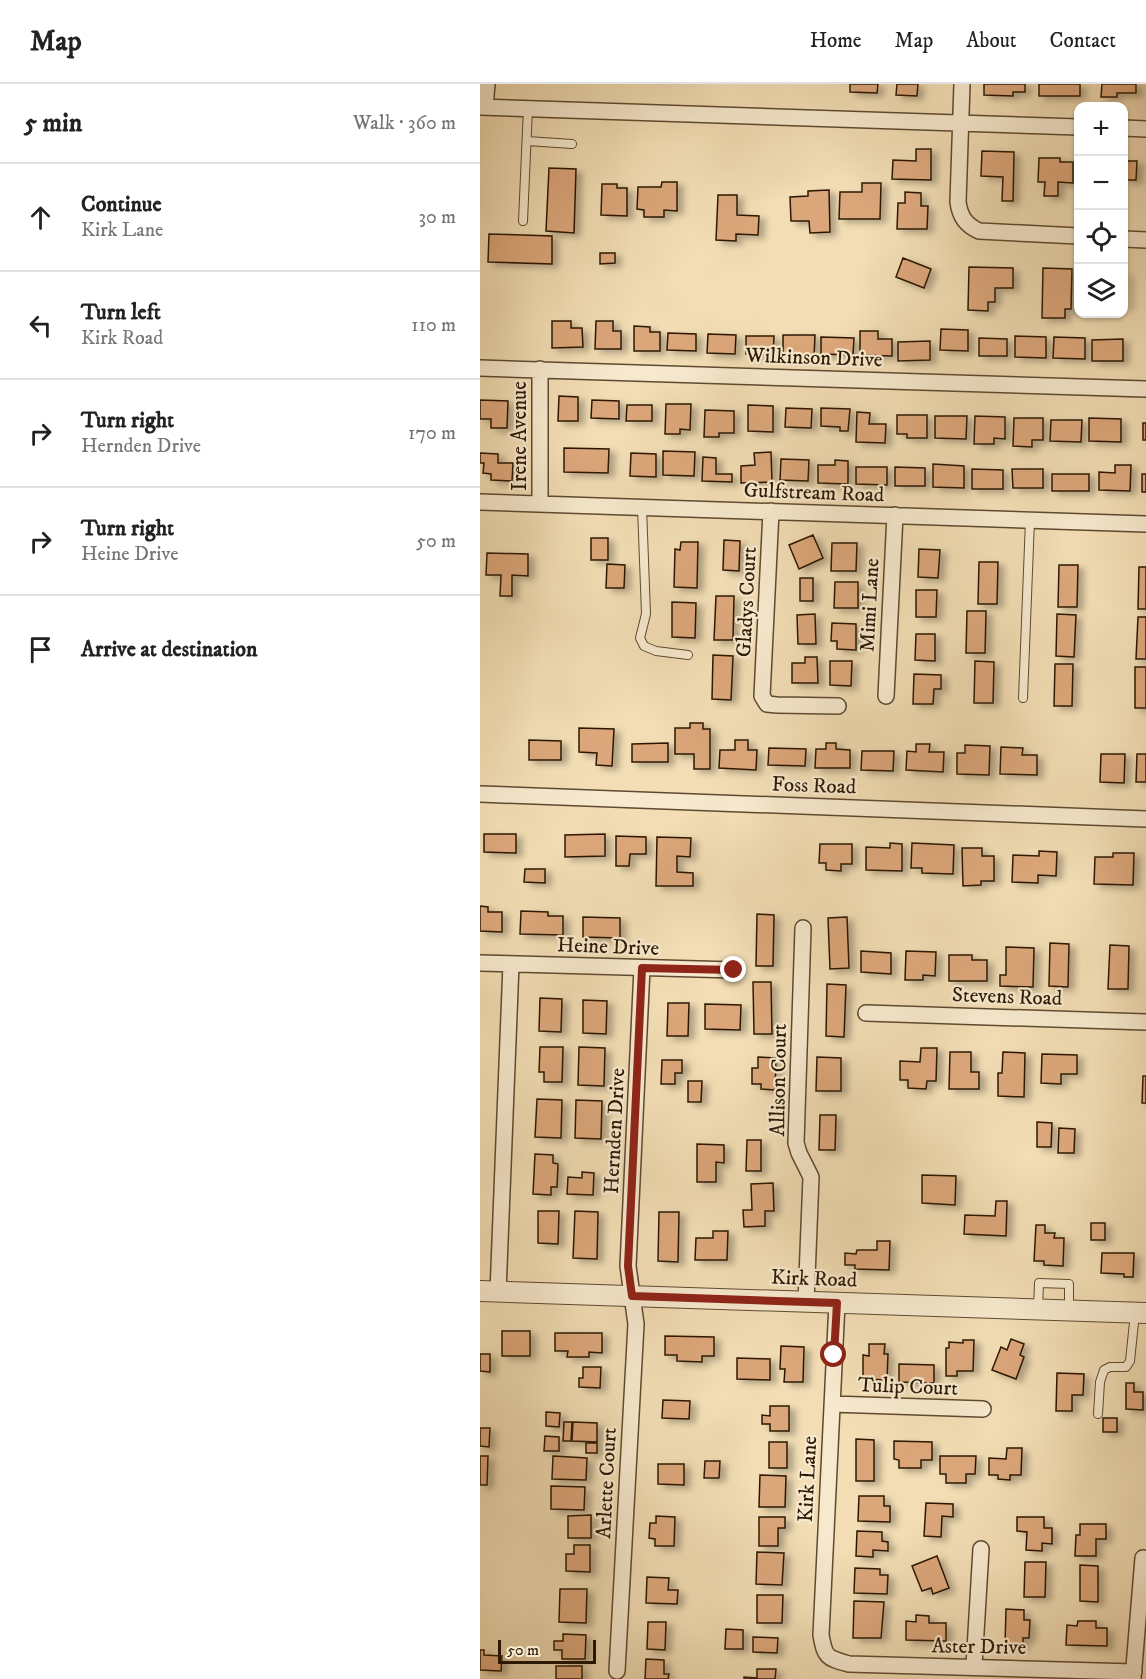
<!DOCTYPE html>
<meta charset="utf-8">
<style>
:root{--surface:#fff;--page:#f6f6f6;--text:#222;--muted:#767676;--line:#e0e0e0}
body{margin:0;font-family:"IM FELL DW Pica",serif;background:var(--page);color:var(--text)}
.controls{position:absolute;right:18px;top:18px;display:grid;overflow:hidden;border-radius:12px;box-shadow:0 2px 4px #0004}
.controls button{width:54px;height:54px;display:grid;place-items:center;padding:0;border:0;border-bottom:2px solid var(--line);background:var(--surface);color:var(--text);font:30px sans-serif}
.scale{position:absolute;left:18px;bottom:15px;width:98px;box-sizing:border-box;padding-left:6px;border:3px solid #2d1904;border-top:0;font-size:16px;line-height:21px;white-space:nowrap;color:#2d1904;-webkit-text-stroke:4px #f7e9ce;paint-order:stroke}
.stop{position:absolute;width:18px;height:18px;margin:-14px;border:4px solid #8f2418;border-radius:50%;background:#fff}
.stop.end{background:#8f2418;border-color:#fff;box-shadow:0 2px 6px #0008}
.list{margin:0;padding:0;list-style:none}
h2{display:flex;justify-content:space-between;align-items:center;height:78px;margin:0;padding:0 24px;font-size:26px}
h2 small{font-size:20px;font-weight:400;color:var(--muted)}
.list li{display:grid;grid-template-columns:39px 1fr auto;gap:18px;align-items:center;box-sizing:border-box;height:108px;padding:0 24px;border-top:2px solid var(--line)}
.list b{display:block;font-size:22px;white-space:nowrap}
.list p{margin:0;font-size:20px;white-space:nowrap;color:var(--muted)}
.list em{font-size:20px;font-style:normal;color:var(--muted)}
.icon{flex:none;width:33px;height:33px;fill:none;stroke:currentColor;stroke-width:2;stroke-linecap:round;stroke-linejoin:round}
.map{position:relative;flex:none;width:666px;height:1595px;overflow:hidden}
header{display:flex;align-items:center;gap:36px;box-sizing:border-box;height:84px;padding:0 30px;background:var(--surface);border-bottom:2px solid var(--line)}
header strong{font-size:28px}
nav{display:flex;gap:33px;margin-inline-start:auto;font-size:21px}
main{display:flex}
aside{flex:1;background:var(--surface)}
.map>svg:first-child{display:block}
</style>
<header>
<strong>Map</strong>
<nav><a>Home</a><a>Map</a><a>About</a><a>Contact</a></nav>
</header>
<main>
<aside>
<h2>5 min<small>Walk · 360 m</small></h2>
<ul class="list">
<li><svg class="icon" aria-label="ahead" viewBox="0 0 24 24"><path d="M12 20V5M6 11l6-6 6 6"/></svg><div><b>Continue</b><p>Kirk Lane</p></div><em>30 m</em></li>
<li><svg class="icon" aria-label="left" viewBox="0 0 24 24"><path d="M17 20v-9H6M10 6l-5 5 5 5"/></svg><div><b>Turn left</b><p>Kirk Road</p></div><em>110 m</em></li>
<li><svg class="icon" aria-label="right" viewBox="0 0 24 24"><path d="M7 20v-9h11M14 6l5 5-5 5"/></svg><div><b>Turn right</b><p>Hernden Drive</p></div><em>170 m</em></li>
<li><svg class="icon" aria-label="right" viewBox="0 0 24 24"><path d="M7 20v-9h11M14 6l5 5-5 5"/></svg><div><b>Turn right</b><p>Heine Drive</p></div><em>50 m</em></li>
<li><svg class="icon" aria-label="arrive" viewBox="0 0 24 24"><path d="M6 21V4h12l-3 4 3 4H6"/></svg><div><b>Arrive at destination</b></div></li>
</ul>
</aside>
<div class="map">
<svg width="666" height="1595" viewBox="0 0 666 1595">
<defs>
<filter id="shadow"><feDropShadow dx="6" dy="3.5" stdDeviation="3" flood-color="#0004"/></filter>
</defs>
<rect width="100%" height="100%" fill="#f2ddb4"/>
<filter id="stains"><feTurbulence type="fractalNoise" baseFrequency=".00333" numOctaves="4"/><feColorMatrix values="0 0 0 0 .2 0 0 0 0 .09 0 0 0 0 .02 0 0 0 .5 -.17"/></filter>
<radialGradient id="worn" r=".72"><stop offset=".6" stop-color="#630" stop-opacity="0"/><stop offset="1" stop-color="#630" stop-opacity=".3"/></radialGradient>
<path fill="#dba67a" stroke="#2d1904" stroke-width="1.5" filter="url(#shadow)" d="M370 0H398L397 9 370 8Z
M417 0H438L437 12 416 11Z
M504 0H545V8H533V12L504 11Z
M559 0H600V12H559Z
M622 0H656V9H637V13H621Z
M436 65H451V96L412 95 413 76 436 77Z
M502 67 534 68 533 117H522L523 93 501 92Z
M559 74H580V78H593V99L578 98V112H564L565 98H558Z
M644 77H657L656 96H644Z
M69 84 96 85 94 149 66 147Z
M182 98H197V127L184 126V133H164V126L157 125 158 103H181Z
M382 99H401L400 135H359L360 108H382Z
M122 100H137V104H147V132L121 131Z
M349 106 350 148 330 149 329 137H311L310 113 328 112V107Z
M425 108 441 109V122H448L447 145H417L418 119H425Z
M238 111H257V131L279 132 278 151 256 150V157L236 156Z
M9 150 72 152V180L8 178Z
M120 169H135V179L120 180Z
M423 174 451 185 444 204 416 193Z
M489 183 533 184V204H515V218H508V227L488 226Z
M563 184 592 185 591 225H585V234H562Z
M644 189H647V223H644Z
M72 237H91V244H102L103 263 72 264Z
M116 237H133V247H141V265H115Z
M154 242 170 243V248H180V267H154Z
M461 245 488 246V267L460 266Z
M380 247H398V255H412V272L380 271Z
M188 249 216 250V267L187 266Z
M228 250 256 251 255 270 227 269Z
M303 251H335L334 272H303Z
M266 252H294L293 271 266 270Z
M535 252 566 253V274L535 273Z
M341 253 374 254 373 271 341 270Z
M574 253 605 254V275L573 274Z
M499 254 527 255V272H499Z
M643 255V277H612V256Z
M450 257V276L418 277V258Z
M79 312 98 313V337H78Z
M0 316 28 317 27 344H11V335H0Z
M112 316 139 317V335L111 334Z
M186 320H211L210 346 200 345V350H185Z
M147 321H172V337H146Z
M268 321 293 322V348L268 347Z
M306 324 332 325 331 344 305 343Z
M341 324 370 325 368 347H360V343L341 342Z
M225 326 254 327V349H239V353H224Z
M377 328 390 329 389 340H406L405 359 376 358Z
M417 331H447V354H427V350H417Z
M455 332H487L486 355 455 354Z
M495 332 525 333V355L514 354V360H494Z
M534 334H563V356H552V363L533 362Z
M609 334 641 335V358L609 357Z
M571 336H602L601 358 570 357Z
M663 339H666V356H663Z
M84 364 129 365 128 389 84 388Z
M183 367 215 368 214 392 183 391Z
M291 368 292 398 261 399V382L275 381 274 369Z
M0 369 18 370V379H33L32 397 11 396V390L3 389 4 379H0Z
M151 369 176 370V393L150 392Z
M223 373 236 374V390H252V398L222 397Z
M301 375 329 376 328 397 300 396Z
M355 376 368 377V400L338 399V381H355Z
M453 380 484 382V404L453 403Z
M635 381H651L650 407 619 406V388L635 389Z
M376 383H407V401L376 400Z
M415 383 445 384V402H415Z
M492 385 523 386V405H492Z
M532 385H563V404H533Z
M572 390H609V407H572Z
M662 390H666V408H662Z
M333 451 343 474 319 485 309 461Z
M111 454H128V476H111Z
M244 456 260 457 259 487 243 486Z
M201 458H218L217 504 194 503 195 465 200 466Z
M352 459H377L376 487H351Z
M439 465 460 466 458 494 438 493Z
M7 469 48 470V492L32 491V512H20L21 491H6Z
M499 478H518L517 520H498Z
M127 480 145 481 144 504H126Z
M579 481H598L597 523H578Z
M659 483H666V525H658Z
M320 494H333V517H320Z
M355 498H378V524H354Z
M436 506H457L456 533H436Z
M236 512H254L253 556H234Z
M192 518 216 519 215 554 192 553Z
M487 527H506L505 569H486Z
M335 530 336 560H318L317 531Z
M577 530 596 531 594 573 576 572Z
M658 533H666V575H656Z
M352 539 376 540V566L357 565V557H351Z
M436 550H455V577L435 576Z
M233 571 253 572 251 616 232 615Z
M325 573H337L338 599H312V579H325Z
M350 577H372L371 602 350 601Z
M495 577 514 578 513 619H494Z
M575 580H593L592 622H574Z
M655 583H666V624H655Z
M434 590 461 591V605H454L453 620H433Z
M210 639H223V645H230V685H214V670H195V644H210Z
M99 644 134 645 132 682 116 681 117 669 99 668Z
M49 656 81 657V676H49Z
M255 656H268V666H277L276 686 239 684 240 666H255Z
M188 659V678H152V660Z
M346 659H356V665L370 666V684H335L336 665H346Z
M436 660H450L449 668H464L463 688 426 686 427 667 436 668Z
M485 661 510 662 509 691 477 690V669H485Z
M521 663 543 664 542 671H557V691L520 690Z
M289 664 326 665 325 682 288 681Z
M382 667H414L413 687 381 686Z
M621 670H645L644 699 620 698Z
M657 670H666V698H656Z
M4 750H36V769L4 768Z
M125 750V772L85 773V751Z
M136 752 166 753V770H150L149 782H136Z
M177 753 211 754 210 773 197 772V788L213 789V802H176Z
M410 759 422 760V787L386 786V763L410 764Z
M432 759 474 761 473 790 442 789V784H431Z
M340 760H372V780H361V787L346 786V779H339Z
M482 764H502V772H514V797H501V801L483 802Z
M559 767 577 768 576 792 558 791V799L532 798 533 771 559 772Z
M633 769H654L653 801 614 800 615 773H633Z
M45 785H65V799L44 798Z
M0 822 8 823V828H22V848L0 847Z
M41 827 68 828V832H83V851L40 850Z
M277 830 294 831 293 882H276Z
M103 833 140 834V854L103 853Z
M367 833 369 884 350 885 348 834Z
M570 859 589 860 588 903 569 902Z
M630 861 649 862 648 905H628Z
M526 863 554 864 553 903 520 902V891H526Z
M381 867 411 869V890L381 888Z
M426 867 456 868 455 892 443 891V896H425Z
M469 871H492V876H507V897H469Z
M273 898H291L292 950H274Z
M347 900 366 901 364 953 346 952Z
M60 914 82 915 81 948 59 947Z
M103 916 127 917 126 950 103 949Z
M188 919H209L208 952H187Z
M225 920 261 921 260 946 225 945Z
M60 963H83L82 998H64V988H59Z
M99 963 125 964 124 1002 98 1001Z
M441 964H457L456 997H447L446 1005 428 1004V996H420V977L440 978Z
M470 968H491V988H499V1005H469Z
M523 968 545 969 544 1013 518 1012V989H522Z
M562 970 597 971V990H581V1000L561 999Z
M278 973 296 974 295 1006 281 1005V1000H272V984H278Z
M337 973 361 974V1007H336Z
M182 976H202V989H195V1000H181Z
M663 992H666V1019H662Z
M208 997H222L221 1018H208Z
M57 1015 82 1016 81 1054 55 1053Z
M96 1016 122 1017 121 1055 95 1054Z
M340 1031H356L355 1066H339Z
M557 1038 572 1039 571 1063H557Z
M579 1044 595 1045 594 1069H578Z
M267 1056H281V1087H266Z
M217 1060 244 1061V1079L236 1078V1098H217Z
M55 1070 73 1071V1079L78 1080 77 1103H71V1111L53 1110Z
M102 1088 114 1089 113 1111 87 1110 88 1093 102 1094Z
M442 1091 476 1092 475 1121 442 1119Z
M293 1099 294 1127H285V1142L264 1143 263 1126H272L271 1100Z
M516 1117H527L526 1152 484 1150 485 1131 515 1132Z
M58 1127H79L78 1160 58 1159Z
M95 1127 118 1128 117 1175 93 1174Z
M179 1128H199L198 1178 178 1177Z
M611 1139H625V1156H611Z
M556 1141H565V1149H575L574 1154H584L583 1182 564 1181V1177H554Z
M233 1147H248L247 1176H215L216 1154H233Z
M397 1157H410L409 1186 375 1185V1181H365V1169L376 1170 377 1166H397Z
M622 1169H654L653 1193H644V1190L621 1189Z
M22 1247H50V1272H22Z
M75 1249H122V1269L109 1268V1273H87L88 1267H75Z
M185 1252 234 1253V1272H222V1278L197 1277V1271H185Z
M531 1255 544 1260 540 1271 544 1273 536 1295 512 1286 521 1263 527 1266Z
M483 1256H494L493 1287H477V1292H466V1264H469V1258L483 1259Z
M389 1260H405L404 1270H408L407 1296 383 1295V1271L389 1272Z
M301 1262 324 1263 323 1298H304L305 1285H300Z
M0 1270H10V1288L0 1287Z
M257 1274 290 1275V1296L257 1295Z
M419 1280 454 1281V1299L419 1298Z
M103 1283H121L120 1304 99 1303V1294H103Z
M577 1289 604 1290 603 1311H592V1327H576Z
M646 1299H654V1308H663V1326L646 1325Z
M183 1316 210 1317 209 1335 182 1334Z
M290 1322H309V1347H290V1340H282V1331L290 1332Z
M66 1328 80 1329 79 1343 66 1342Z
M623 1334H637V1348H623Z
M84 1338H92L91 1357H83Z
M93 1338 117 1339V1358L92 1357Z
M0 1344H10L9 1363 0 1362Z
M65 1352 79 1353V1367H64Z
M376 1355 394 1356V1397H376Z
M414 1357 452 1358V1376H441V1384H419V1376L414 1375Z
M289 1358H307V1384H289Z
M106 1359H117V1369H106Z
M527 1364H542L541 1391H530V1396L518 1395V1391H509V1374L526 1375Z
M0 1372H8L7 1401H0Z
M73 1372 107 1374 106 1396 72 1395Z
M460 1372H496L495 1390H486V1399H466V1390H460Z
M225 1377H240L239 1394H224Z
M178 1380H204V1401L178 1400Z
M280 1391 306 1392 305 1423H279Z
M71 1402 105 1403 104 1426 71 1425Z
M379 1412H404V1422H410V1438L378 1437Z
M446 1419 473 1420V1433L462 1432 461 1453 444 1452Z
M111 1431V1454H88V1432Z
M176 1432 195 1433 194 1462H175V1455L169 1454 170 1439H176Z
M279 1433H305V1444H298V1462H279Z
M537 1433H564V1444H572V1460L562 1459V1467L546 1466 547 1448 537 1447Z
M600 1440H626V1455H616V1472H595L596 1451H600Z
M377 1447 402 1448V1457L408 1458V1467L393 1466V1473L376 1472Z
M94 1461H110V1488L86 1487V1470H94Z
M277 1468 304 1469 302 1501 276 1500Z
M457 1472 469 1504 453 1510 451 1504 442 1507 432 1482Z
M545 1478H566L565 1513H544Z
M600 1481 618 1482V1518L600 1517Z
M375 1484 400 1485V1491H408L407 1510 374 1509Z
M167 1493 189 1494 188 1506H198L197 1520 166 1519Z
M80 1505H107L106 1539 79 1538Z
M277 1511H303L302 1539H277Z
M374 1517 404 1518 401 1554H373Z
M526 1525 544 1526V1536H550L549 1554H543V1562L525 1561Z
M436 1531 449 1532V1539H466V1557L426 1556V1537L436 1538Z
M598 1537H616V1544H627V1562L586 1561 587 1541 597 1542Z
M168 1538H186L185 1566 167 1565Z
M246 1545 263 1546V1565H245Z
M83 1550 106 1551 105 1575H82V1566H74V1557H83Z
M273 1553 298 1554 297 1569 273 1568Z
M0 1566H4V1571L22 1572 21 1587 0 1586Z
M166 1575 184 1576V1590H189L188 1595H165Z
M76 1582H102V1595H76Z
M277 1585H296L295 1595H264V1593L277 1594Z"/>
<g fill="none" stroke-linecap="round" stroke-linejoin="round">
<g stroke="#5e4a30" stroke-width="10">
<path id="service" d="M47 57 92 60
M43 137 48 24
M162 423 166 530 160 554 164 562 176 567 208 571
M543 614 550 436
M558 1225 559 1199 589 1200V1225
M618 1330 620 1298 624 1286 630 1283H646L650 1277 655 1229"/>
</g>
<g stroke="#5e4a30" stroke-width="18">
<path id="minor" d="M482 0 478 118C480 133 486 141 499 147L598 152
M0 23 598 43
M5 23 7 0
M644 44 666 45
M644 155 666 156
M0 284 666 305
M0 418 666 440
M60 420V285
M291 427 282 612 287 620 297 621 358 622
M406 612 415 431
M0 710 666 735
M323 844 316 1059 319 1069 331 1093 326 1218
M0 879 254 886
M386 929 666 938
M18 1208 31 880
M357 1219 341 1551C345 1574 347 1574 369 1580L654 1588
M352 1320 503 1325
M494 1582 501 1465
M137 1587 156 1240 148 1182 162 884
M653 1595 663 1474"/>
</g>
<g stroke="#5e4a30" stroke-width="22">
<path id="tertiary" d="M0 1207 666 1229"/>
</g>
<use href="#service" stroke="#f7e9ce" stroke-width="8"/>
<use href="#minor" stroke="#f7e9ce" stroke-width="15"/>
<use href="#tertiary" stroke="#f7e9ce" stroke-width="20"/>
</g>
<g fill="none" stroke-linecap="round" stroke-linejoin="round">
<path stroke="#8f2418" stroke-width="8" d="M254 886 162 884 148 1182 152 1212 357 1219 354 1271"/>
</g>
<g text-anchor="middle" stroke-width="4.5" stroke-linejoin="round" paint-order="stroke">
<g font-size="21" fill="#2d1904" stroke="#f7e9ce">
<text transform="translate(334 273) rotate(2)" y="7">Wilkinson Drive</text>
<text transform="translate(39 352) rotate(-90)" y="7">Irene Avenue</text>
<text transform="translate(334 408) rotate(2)" y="7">Gulfstream Road</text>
<text transform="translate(266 518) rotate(-87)" y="7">Gladys Court</text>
<text transform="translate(389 521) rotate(-87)" y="7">Mimi Lane</text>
<text transform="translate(334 701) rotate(2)" y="7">Foss Road</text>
<text transform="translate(128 862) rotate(2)" y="7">Heine Drive</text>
<text transform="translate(527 912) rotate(2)" y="7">Stevens Road</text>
<text transform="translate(298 996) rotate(-89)" y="7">Allison Court</text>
<text transform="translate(134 1047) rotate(-87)" y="7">Hernden Drive</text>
<text transform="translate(334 1194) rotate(2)" y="7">Kirk Road</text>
<text transform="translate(428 1302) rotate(2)" y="7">Tulip Court</text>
<text transform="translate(327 1395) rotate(-87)" y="7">Kirk Lane</text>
<text transform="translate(126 1399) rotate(-87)" y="7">Arlette Court</text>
<text transform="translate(499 1562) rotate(1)" y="7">Aster Drive</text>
</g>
</g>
<rect width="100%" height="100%" filter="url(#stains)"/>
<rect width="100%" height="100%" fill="url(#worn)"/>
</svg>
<div class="controls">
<button>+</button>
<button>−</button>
<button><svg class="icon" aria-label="locate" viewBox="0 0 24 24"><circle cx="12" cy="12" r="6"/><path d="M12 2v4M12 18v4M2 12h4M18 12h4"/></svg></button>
<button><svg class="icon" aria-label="layers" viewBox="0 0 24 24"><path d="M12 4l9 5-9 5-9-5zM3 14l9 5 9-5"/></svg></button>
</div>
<div class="scale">50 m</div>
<div class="stop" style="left:354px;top:1271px"></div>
<div class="stop end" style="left:254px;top:886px"></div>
</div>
</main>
